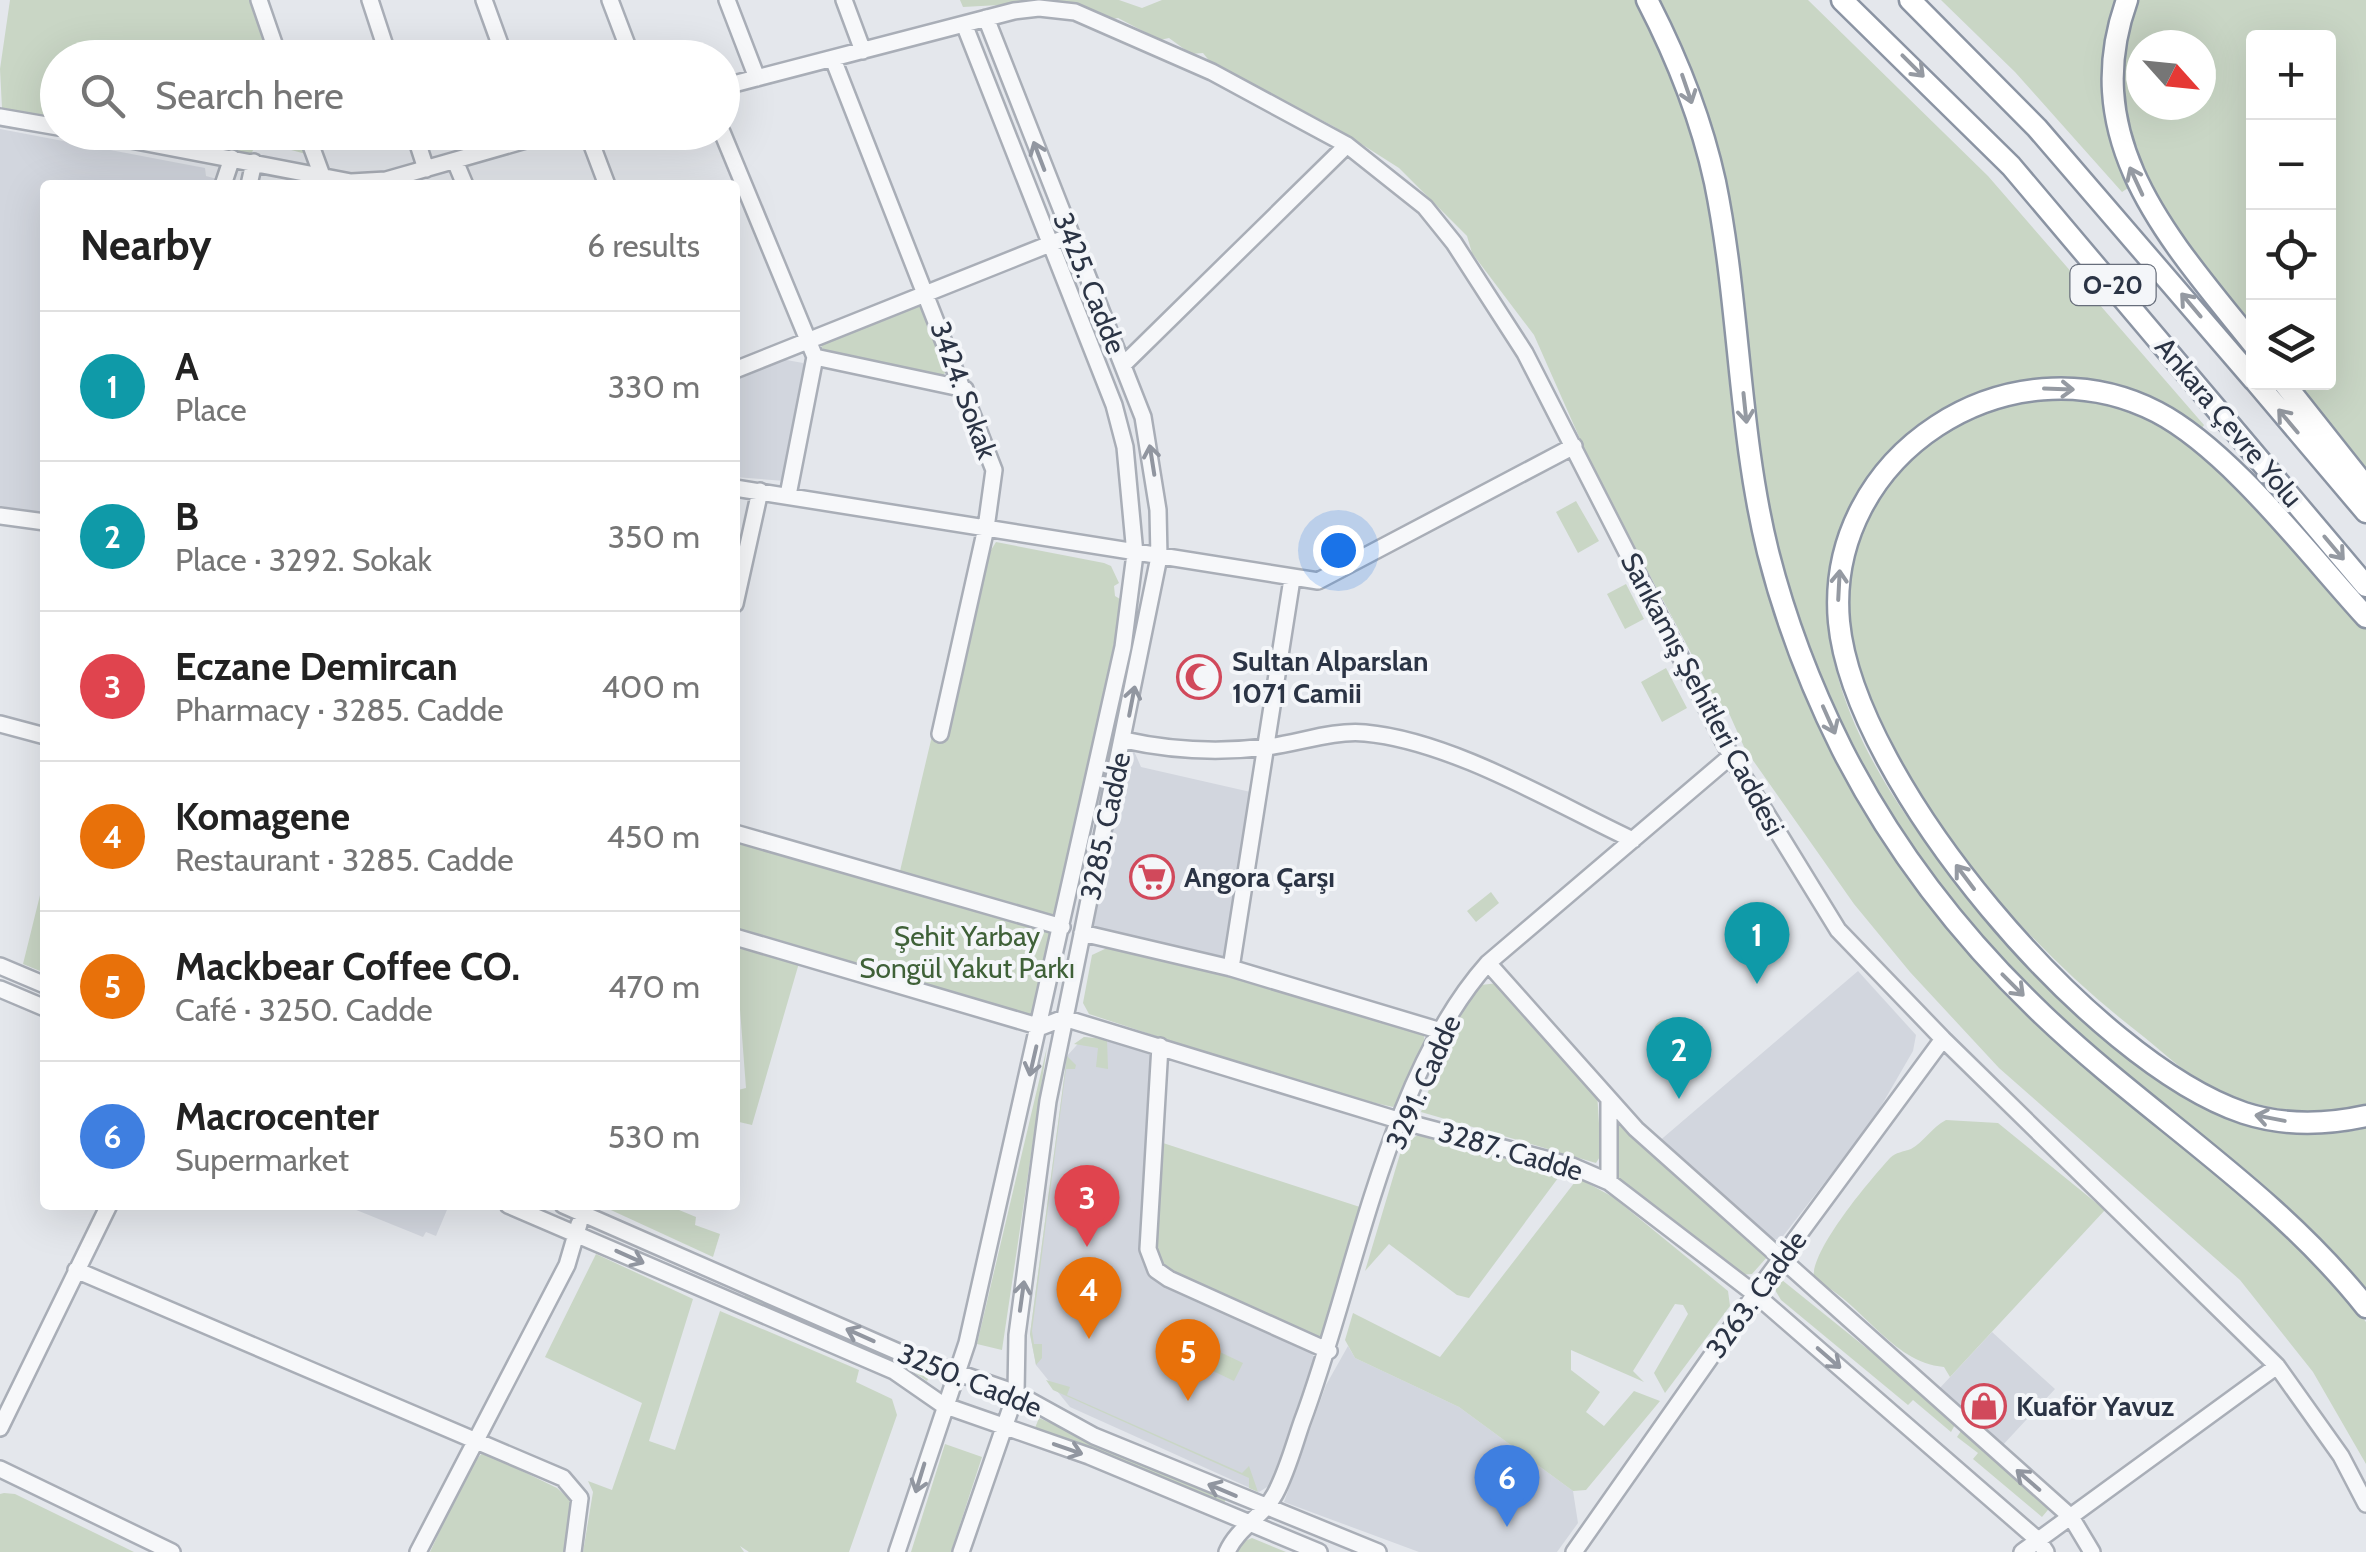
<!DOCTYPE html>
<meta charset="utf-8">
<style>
:root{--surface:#fff;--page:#f6f6f6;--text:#222;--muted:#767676;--line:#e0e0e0;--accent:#d93025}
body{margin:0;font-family:Cabin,sans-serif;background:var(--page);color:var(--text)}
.controls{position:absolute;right:30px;top:30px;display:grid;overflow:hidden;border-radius:10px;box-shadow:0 10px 40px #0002}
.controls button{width:90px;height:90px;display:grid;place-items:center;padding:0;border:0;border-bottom:2px solid var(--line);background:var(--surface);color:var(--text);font:50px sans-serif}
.compass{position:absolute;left:2126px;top:30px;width:90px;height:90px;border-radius:50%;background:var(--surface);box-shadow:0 10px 40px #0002;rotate:117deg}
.you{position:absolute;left:1338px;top:550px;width:35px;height:35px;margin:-25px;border:8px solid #fff;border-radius:50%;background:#1a73e8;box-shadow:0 0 0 15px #1a73e833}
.badge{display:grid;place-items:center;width:65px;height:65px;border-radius:50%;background:var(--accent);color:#fff;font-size:32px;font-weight:700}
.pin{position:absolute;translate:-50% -82px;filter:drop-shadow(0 2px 5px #0008)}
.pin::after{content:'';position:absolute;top:52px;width:35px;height:30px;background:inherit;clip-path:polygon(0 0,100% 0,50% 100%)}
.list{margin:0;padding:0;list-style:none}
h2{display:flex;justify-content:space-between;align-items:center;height:130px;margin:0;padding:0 40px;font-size:42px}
h2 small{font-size:32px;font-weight:400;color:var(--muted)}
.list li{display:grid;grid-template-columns:65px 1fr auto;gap:30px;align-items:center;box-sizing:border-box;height:150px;padding:0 40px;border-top:2px solid var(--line)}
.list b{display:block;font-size:38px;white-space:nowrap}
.list p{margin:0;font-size:32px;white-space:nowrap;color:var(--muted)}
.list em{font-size:32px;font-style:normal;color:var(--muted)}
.icon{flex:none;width:55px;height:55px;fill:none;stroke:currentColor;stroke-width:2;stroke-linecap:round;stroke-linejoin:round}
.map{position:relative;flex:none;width:2366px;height:1552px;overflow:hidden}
.search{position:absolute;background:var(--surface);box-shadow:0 10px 40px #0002;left:40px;top:40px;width:700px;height:110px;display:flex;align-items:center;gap:25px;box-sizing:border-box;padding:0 35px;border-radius:55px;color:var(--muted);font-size:38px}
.panel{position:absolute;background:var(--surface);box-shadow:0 10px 40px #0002;left:40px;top:180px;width:700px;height:1030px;border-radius:10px}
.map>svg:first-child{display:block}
</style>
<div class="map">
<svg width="2366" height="1552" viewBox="0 0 2366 1552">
<rect width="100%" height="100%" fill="#e4e7ec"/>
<path fill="#d2d6de" d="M0 129 205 168 206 176 217 179 215 185H45V513L0 506Z
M781 359 803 363 807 371 785 481 735 477V375Z
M1134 751 1141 767 1255 793 1226 956 1217 959 1093 928 1124 765Z
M1858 971 1916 1035 1913 1051 1873 1120 1780 1240 1764 1237 1657 1143Z
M1084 1037 1145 1049 1154 1057 1142 1255 1148 1271 1311 1351 1316 1362 1272 1484 1259 1492 1070 1407 1036 1365 1030 1334 1067 1056Z
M344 1205H449L436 1236 426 1232 423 1237Z
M1992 1332 2055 1389 2001 1447 1938 1390Z
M1348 1346 1355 1358 1459 1407 1573 1491 1578 1523 1557 1552H1419L1284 1502 1326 1385Z"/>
<path fill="#c9d6c5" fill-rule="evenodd" d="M10 0H251L272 57 58 58 57 119 2 108 0 69Z
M960 0H1119L1142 8 1162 0H1636C1668 66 1695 135 1709 208 1724 280 1724 354 1734 427 1748 541 1784 655 1835 757 1890 869 1971 964 2063 1047 2165 1137 2282 1212 2366 1322V1464L2313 1372 2240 1280 1999 1068 1910 972 1854 904 1745 749 1728 711 1718 704 1592 466 1534 335 1472 253 1467 236 1399 168 1333 126 1211 63 1203 53 1191 54 1169 38 1160 40 1118 18 1107 20 1057 2 963 7Z
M1658 0H1808L1988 176 2204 425 2201 430C2097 382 2040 351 1931 416 1892 439 1864 477 1845 519 1767 698 1968 910 2091 1017 2126 1048 2161 1085 2204 1105 2252 1127 2314 1142 2366 1128V1290C2290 1202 2199 1133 2110 1059 1996 963 1898 848 1835 712 1800 636 1777 552 1763 469 1753 406 1750 342 1742 278 1730 181 1703 87 1658 0Z
M1941 0H2117C2092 64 2106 125 2131 186L2122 192 2015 72Z
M2138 0H2366V475L2292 383 2328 382V38H2254L2253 333C2224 293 2172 237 2151 196 2120 139 2110 60 2138 0ZM2141 45H2201V105H2141Z
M133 133H299L306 154 258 141 251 154Z
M921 302 948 368 943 376 823 350 821 345Z
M2052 399C2080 401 2109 400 2136 411 2216 442 2307 563 2366 628V1104C2316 1119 2257 1110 2211 1087 2186 1074 2166 1055 2144 1037 2036 954 1943 849 1884 726 1873 701 1859 675 1853 648 1839 589 1857 533 1889 483 1925 428 1989 403 2052 399Z
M1576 501 1599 541 1578 553 1556 512Z
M996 542 1104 563 1111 566 1119 583 1114 586 1115 596 1120 599V615L1055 918 900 871 932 736 945 740 988 555Z
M1626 584 1644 619 1625 629 1607 594Z
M1666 668 1687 708 1662 722 1641 682Z
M735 840 1052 932 1034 1017 735 928Z
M45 875V973L23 964Z
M1491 892 1499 903 1476 922 1467 911Z
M735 944 799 963 752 1125 735 1121 738 1090 746 1088Z
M1109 947 1233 975 1423 1033 1427 1048 1400 1102 1393 1107 1326 1092 1089 1014 1083 1003 1092 955Z
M1498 983 1597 1092 1601 1155 1596 1163 1421 1112 1451 1027 1481 985Z
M1654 1031a11 11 0 1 1 22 0a11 11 0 1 1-22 0Z
M1084 1037 1107 1039 1108 1069 1096 1067 1098 1048 1074 1044Z
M1047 1047 1002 1350 977 1344Z
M1067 1056 1076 1065 1075 1069H1066L1032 1331 1034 1344H1042V1358L1036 1365 1030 1334Z
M1618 1119 1768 1256 1752 1274 1739 1275 1615 1177Z
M1946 1120 1998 1123 2105 1210 1950 1377 1944 1367C1890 1362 1862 1301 1814 1280 1808 1253 1870 1180 1890 1158 1896 1152 1903 1152 1911 1149 1924 1142 1932 1127 1946 1120Z
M1418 1135 1561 1174 1469 1298 1457 1295 1389 1244 1365 1271 1403 1144Z
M1160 1142 1363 1208 1322 1337 1316 1338 1159 1265 1155 1253Z
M1578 1178 1613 1197 1728 1291 1730 1306 1665 1393 1654 1373 1688 1314 1683 1305 1675 1304 1633 1371 1644 1382 1571 1350V1370L1600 1392 1586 1412 1604 1426 1634 1391 1660 1401 1586 1490 1573 1491 1459 1407 1355 1358 1345 1340 1353 1313 1440 1357Z
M600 1205H667L696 1217 695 1225 720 1234 713 1257Z
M596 1254 693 1299 649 1441 675 1450 720 1311 859 1370 856 1382 892 1399 897 1415 849 1552H749L740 1546 744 1552H583L593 1492 588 1481 612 1490 642 1403 545 1357Z
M1782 1280 1957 1421 1951 1432 1913 1400 1908 1405 1781 1300 1775 1290Z
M746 1293 917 1367 932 1372 927 1381 903 1365 744 1297Z
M1186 1336 1243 1363 1234 1381 1177 1354Z
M1046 1380 1070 1387 1067 1395 1242 1473 1249 1466 1258 1492 1249 1488V1478L1053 1390Z
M1039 1418 1226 1499 1224 1504 1035 1428Z
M1963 1428 2052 1505 2042 1517 1973 1459 1978 1453 1957 1437Z
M945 1444 982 1457 951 1552H911Z
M483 1452 557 1488 571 1501 567 1552H430L470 1467Z
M4 1493 15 1494 134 1552H0V1494Z
M1252 1538 1286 1552H1236L1240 1543Z"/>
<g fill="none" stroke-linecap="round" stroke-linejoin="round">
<g stroke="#a9aeb7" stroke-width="20">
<path id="minor" d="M259 0 279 58
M370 0 389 58
M484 0 505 58
M610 0 632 58
M727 0 757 78
M844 0 863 51
M833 59 994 470 986 528 940 734
M722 87 1014 11 1039 8 1075 12 1212 72 1347 145 1425 207 1454 243 1525 353 1731 756 1838 930 1943 1039 2277 1366 2341 1456 2366 1504
M0 117 58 127
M89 132 351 182 386 180 554 132
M306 132 324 181
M414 132 426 169
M587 132 607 185
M722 132 815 357 788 495
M455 161 465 185
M223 185 232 158
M249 185 254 162
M815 357 965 389
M1123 365 1347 145
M735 370 1070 236
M735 488 1318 581 1574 446
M0 516 45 522
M735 604 760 491
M0 724 45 736
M1124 740C1173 751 1218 753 1267 747 1299 743 1333 730 1365 733 1452 741 1554 803 1633 840
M735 833 1062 927
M1082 933 1231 968 1441 1031
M735 937 1041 1027 1064 1018 1401 1121 1572 1166 1609 1182 1755 1294 2038 1540 2046 1552
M1488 963 1636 1129 2071 1517 2092 1552
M0 966 45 985
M1231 968 1292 579
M0 989 45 1008
M1160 1046 1148 1249 1156 1270 1169 1279 1329 1351
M1609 1102V1182
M508 1205 894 1371 943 1405 1089 1456 1319 1552
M563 1205 903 1354 1016 1393 1094 1436 1378 1552
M76 1270 563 1478 580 1498 573 1552
M0 1428 109 1205
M0 1469 172 1552
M418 1552 567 1265 579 1224
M897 1552 967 1343 1123 647 1135 554 1125 447 1114 405 964 24
M961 1552 1016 1393 1017 1335 1048 1101 1159 557 1158 510 1143 417 986 18
M1227 1552C1238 1527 1263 1517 1275 1494 1287 1472 1294 1445 1302 1422 1355 1281 1387 1076 1488 963L1731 756
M1574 1552 1755 1294 1943 1039
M2022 1552 2277 1366"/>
</g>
<g stroke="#8b94a3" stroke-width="25">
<path id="highway" d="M1647 0C1677 58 1701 118 1715 182 1740 304 1738 431 1768 552 1785 619 1811 687 1842 749 1893 849 1961 937 2043 1015 2149 1116 2274 1191 2366 1307
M1842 0 2011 166 2366 586
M1910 0 2037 128 2254 380
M2127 0C2076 142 2171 241 2254 345
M2256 382 2366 512
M2283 382 2366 487
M2366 617C2309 555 2230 450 2157 412 2009 336 1824 455 1839 622 1854 782 2092 1062 2244 1113 2284 1126 2325 1125 2366 1116"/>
</g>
<use href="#minor" stroke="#f7f8fa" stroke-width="15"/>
<use href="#highway" stroke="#fff" stroke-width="20"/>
</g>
<defs><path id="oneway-shaft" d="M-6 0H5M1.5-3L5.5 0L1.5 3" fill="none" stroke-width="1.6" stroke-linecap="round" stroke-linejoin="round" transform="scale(2.5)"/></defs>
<g stroke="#959aa2">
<use href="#oneway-shaft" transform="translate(1913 66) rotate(45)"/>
<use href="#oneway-shaft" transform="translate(1687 89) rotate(71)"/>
<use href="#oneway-shaft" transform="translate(2136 181) rotate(-115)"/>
<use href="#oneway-shaft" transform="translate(2191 305) rotate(-130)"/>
<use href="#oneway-shaft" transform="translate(2059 389) rotate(2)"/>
<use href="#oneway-shaft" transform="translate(1745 408) rotate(84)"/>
<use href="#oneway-shaft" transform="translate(2288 421) rotate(-130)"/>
<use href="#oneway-shaft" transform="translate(2334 548) rotate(50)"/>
<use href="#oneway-shaft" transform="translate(1839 585) rotate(-87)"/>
<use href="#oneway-shaft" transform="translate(1829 720) rotate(66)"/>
<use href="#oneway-shaft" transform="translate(1965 877) rotate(-127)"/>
<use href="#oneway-shaft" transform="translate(2013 985) rotate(45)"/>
<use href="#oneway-shaft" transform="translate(2270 1118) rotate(-169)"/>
</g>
<g stroke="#9196a0">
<use href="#oneway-shaft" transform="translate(1039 156) rotate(-111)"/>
<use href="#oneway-shaft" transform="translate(1152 460) rotate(-99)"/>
<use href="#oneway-shaft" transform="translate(1132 701) rotate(-79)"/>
<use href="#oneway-shaft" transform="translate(1033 1061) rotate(103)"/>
<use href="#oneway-shaft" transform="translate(630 1257) rotate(24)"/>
<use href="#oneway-shaft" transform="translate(1022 1296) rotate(-82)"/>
<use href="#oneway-shaft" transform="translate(860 1335) rotate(-156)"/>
<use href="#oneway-shaft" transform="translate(1829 1358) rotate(41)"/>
<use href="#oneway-shaft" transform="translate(1068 1449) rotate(19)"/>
<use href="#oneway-shaft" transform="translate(920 1478) rotate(107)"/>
<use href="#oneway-shaft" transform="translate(2028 1480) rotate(-139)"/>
<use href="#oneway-shaft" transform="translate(1222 1490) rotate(-157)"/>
</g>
<defs>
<g id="mosque-ring" transform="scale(2.25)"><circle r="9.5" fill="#f4f6f9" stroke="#d1495b" stroke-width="1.5"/><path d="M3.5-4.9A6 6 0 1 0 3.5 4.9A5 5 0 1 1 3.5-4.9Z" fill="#d1495b"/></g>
<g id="supermarket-ring" transform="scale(2.25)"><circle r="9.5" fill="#f4f6f9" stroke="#d1495b" stroke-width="1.5"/><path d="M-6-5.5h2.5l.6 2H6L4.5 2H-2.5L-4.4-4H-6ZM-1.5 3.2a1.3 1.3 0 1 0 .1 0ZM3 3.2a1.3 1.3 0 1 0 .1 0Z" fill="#d1495b"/></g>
<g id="shop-ring" transform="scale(2.25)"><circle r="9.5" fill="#f4f6f9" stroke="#d1495b" stroke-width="1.5"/><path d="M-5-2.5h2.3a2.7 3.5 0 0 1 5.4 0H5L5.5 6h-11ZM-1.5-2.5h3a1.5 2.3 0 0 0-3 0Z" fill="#d1495b"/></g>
</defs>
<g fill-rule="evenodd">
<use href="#mosque-ring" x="1199" y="677"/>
<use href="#supermarket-ring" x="1152" y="877"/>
<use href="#shop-ring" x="1984" y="1406"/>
</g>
<g text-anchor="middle" stroke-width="8" stroke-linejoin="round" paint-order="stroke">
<rect fill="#f4f6f9" stroke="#676e7b" stroke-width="2.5" x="2070.5" y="265" width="85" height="40" rx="8"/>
<g font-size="25" font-weight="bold" fill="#2b3445">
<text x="2113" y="294">O-20</text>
</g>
<g font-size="28" fill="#2b3445" stroke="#f4f6f9">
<text transform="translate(1090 283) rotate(68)" y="10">3425. Cadde</text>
<text transform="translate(964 390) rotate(70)" y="10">3424. Sokak</text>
<text transform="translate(2229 422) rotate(50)" y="10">Ankara Çevre Yolu</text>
<text transform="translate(1703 694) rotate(62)" y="10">Sarıkamış Şehitleri Caddesi</text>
<text transform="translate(1105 826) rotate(-78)" y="10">3285. Cadde</text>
<text transform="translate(1423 1082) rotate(-66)" y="10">3291. Cadde</text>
<text transform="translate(1511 1151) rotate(16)" y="10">3287. Cadde</text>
<text transform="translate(1756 1294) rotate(-54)" y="10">3263. Cadde</text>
<text transform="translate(970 1380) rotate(22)" y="10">3250. Cadde</text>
</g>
<g font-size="28" font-weight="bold" fill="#2b3445" stroke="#f4f6f9" text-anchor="start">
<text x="1232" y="671">Sultan Alparslan<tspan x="1232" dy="32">1071 Camii</tspan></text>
<text x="1184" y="887">Angora Çarşı</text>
<text x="2016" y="1416">Kuaför Yavuz</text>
</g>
<g font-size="28" fill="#3f6138" stroke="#f4f6f9">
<text x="967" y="946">Şehit Yarbay<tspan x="967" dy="32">Songül Yakut Parkı</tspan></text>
</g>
</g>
</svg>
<div class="controls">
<button>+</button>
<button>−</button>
<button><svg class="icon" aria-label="locate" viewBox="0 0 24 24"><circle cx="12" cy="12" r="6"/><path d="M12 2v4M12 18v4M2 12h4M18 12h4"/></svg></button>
<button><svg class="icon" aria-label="layers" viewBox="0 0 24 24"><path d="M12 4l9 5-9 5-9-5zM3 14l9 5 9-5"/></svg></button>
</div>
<svg class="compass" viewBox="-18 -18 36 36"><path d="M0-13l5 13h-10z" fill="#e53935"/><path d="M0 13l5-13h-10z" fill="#767676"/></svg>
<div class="you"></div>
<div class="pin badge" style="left:1757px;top:984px;background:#0f9aa8">1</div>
<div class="pin badge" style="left:1679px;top:1099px;background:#0f9aa8">2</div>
<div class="pin badge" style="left:1087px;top:1247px;background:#e0444e">3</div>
<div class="pin badge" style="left:1089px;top:1339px;background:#e8710a">4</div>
<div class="pin badge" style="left:1188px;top:1401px;background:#e8710a">5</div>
<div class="pin badge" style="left:1507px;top:1527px;background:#3f7fe0">6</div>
<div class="search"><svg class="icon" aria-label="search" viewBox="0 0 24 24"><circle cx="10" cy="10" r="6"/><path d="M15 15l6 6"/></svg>Search here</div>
<section class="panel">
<h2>Nearby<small>6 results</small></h2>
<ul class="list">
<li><span class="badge" style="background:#0f9aa8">1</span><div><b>A</b><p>Place</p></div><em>330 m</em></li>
<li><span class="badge" style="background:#0f9aa8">2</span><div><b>B</b><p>Place · 3292. Sokak</p></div><em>350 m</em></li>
<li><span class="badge" style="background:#e0444e">3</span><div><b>Eczane Demircan</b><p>Pharmacy · 3285. Cadde</p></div><em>400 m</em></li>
<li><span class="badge" style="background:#e8710a">4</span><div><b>Komagene</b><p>Restaurant · 3285. Cadde</p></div><em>450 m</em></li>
<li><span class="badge" style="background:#e8710a">5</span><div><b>Mackbear Coffee CO.</b><p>Café · 3250. Cadde</p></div><em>470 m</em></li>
<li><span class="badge" style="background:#3f7fe0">6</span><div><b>Macrocenter</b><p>Supermarket</p></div><em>530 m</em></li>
</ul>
</section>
</div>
